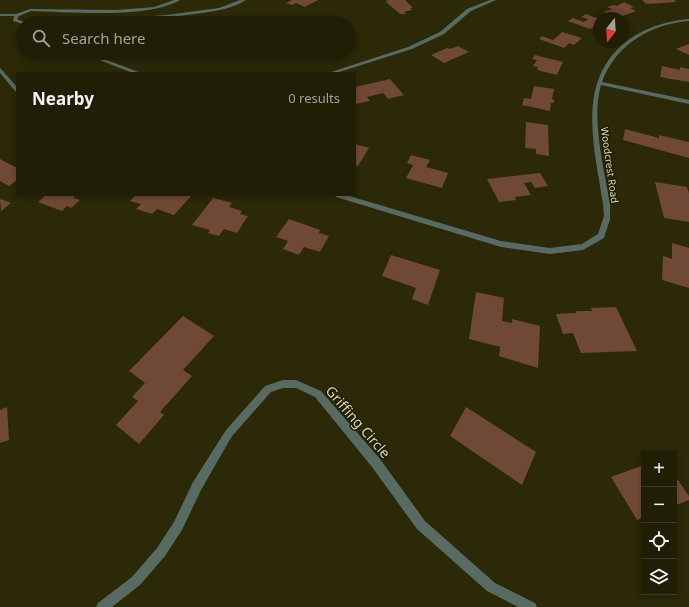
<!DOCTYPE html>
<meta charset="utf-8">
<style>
:root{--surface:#201f05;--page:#2d2c13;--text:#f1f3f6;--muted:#a2a29a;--line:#3d3d27}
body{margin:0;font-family:"Noto Sans",sans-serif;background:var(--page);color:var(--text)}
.controls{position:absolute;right:12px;bottom:12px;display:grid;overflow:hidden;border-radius:0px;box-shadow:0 2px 6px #0003}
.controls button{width:36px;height:36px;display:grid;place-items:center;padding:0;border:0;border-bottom:1px solid var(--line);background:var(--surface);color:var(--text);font:20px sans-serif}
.compass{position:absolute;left:593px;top:12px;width:36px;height:36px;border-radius:50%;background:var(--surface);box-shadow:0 2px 6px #0003;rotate:197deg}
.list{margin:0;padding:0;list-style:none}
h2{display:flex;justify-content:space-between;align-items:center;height:52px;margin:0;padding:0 16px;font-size:17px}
h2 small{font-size:13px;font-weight:400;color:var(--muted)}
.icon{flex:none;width:22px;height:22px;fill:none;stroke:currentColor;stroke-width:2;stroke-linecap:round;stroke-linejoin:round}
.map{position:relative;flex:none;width:689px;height:607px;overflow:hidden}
.search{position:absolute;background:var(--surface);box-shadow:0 2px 6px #0003;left:16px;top:16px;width:340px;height:44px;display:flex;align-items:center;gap:10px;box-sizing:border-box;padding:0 14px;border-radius:22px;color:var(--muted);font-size:15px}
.panel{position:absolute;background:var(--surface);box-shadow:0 2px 6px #0003;left:16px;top:72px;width:340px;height:124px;border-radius:0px}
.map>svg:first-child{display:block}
</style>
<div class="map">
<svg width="689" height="607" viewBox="0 0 689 607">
<rect width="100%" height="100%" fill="#2b2907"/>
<path fill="#704836" d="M292 0H318L305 7 296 3 292 5 286 3Z
M389 0H405L413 8H410L412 10 404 12 406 14H400L385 1Z
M642 0H674L677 2 646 4Z
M624 2 634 7 630 8 636 11 617 18 603 12 612 9 607 7 613 5 617 6Z
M586 14 599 19V25L590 29 568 21 573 18 584 22 588 19 581 17Z
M562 32 582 38 574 45 569 43 564 48 539 39 542 36 553 40Z
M689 44V55L676 49Z
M458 46 469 52 444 63 431 55 447 48 450 49Z
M183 53H205V54L184 57Z
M535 55 563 62 557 75 537 70 538 67 533 66 537 60 532 59Z
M662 66 680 70V67L689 69V82L660 77Z
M390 79 404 95 388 99 383 93 367 97 370 101 355 104V87Z
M534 86 554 89 552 99 554 100V103H551L550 111 522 105 524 98 531 99Z
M526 122 548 125 549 156 536 154V149L525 148Z
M625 129 659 138V135L689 142V158L623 140Z
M355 144 369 148 358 166 355 165Z
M411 155 430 160 426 167 448 173 442 188 406 178 413 165 407 163Z
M0 159 17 168V180L9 186 0 181Z
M540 173 548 186 535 188 531 182 524 183 531 195 515 197 516 200 499 202 487 179Z
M655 182 687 187 689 193V222L664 218Z
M46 195H76L73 198 80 200 71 208 67 206 62 211 38 202Z
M136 195H192L174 215 157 209 152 214 136 209 141 204 130 201Z
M213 198 232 203 229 207 242 211 240 214 248 216 237 233 224 229 219 236 208 233 210 230 192 225Z
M1 199 11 203 1 211 0 200Z
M289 219 320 230 319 233 329 236 320 252 304 247 299 255 283 249 288 241 276 237Z
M672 243 689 248V288L662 280 663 256 672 259Z
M391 255 440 270 428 305 412 299 416 288 382 276Z
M476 292 504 298 502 321 512 323V319L540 326 538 368 499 356 500 347 469 339Z
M616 307 637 351 581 353 573 333 563 334 556 314 576 313V311H592L591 308Z
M183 316 214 336 183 370 192 376 160 412 164 415 139 444 116 425 138 401 132 397 145 383 129 371Z
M7 407 9 440 0 443V410Z
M466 407 536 452 522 485 450 436Z
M644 465V517L637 520 611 477Z
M674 474 689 496V500L674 506Z"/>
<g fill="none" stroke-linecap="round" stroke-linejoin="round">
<path fill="#586b62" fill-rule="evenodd" d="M174 0H180C149 19 68 12 31 11L19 16 17 19 26 23H23V24L13 21 14 16H0V14H16L30 9 117 10 154 7Z
M240 0H246C229 11 207 12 187 15 148 20 109 23 70 23L72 22 166 15 219 8Z
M490 0H496L471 11 444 34 412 49 336 73H328L408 47 440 32 467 9Z
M186 17 188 18V19L171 23H163Z
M689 19V21C651 24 615 45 602 82L689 100V104L601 85C591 119 604 169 610 204V219L604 238 583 250 550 254 501 247 336 197 335 195H346L501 241 550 248 582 244 598 234 604 216 603 204C595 150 576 86 622 45 641 29 664 21 689 19Z
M81 53H88L141 73H133Z
M0 68 17 87V92L15 91 0 73Z
M283 380H296L321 391 380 459 425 521 495 583 535 603 537 607H518L487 591 417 529 372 467 315 397 296 388H283L271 392 232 436 201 490 182 530 165 556 140 585 112 607H96L98 603 132 577 157 548 174 522 193 482 226 430 265 386Z"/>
</g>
<g text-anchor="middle" stroke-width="3" stroke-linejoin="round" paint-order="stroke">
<g font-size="10" fill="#d7d6be" stroke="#221f00">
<text transform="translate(610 165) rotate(82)" y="4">Woodcrest Road</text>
</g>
<g font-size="14" fill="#d7d6be" stroke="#221f00">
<text transform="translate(358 422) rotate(49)" y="5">Griffing Circle</text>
</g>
</g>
</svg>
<div class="controls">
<button>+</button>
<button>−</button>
<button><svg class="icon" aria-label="locate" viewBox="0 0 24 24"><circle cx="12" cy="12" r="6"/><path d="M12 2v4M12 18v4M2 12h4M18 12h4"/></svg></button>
<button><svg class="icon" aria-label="layers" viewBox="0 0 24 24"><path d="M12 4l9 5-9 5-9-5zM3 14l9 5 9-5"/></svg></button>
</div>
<svg class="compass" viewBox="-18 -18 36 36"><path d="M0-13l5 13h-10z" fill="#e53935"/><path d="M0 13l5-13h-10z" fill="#a2a29a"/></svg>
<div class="search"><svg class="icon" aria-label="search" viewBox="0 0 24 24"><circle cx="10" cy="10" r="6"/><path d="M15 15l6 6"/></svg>Search here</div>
<section class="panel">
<h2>Nearby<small>0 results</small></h2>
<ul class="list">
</ul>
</section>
</div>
